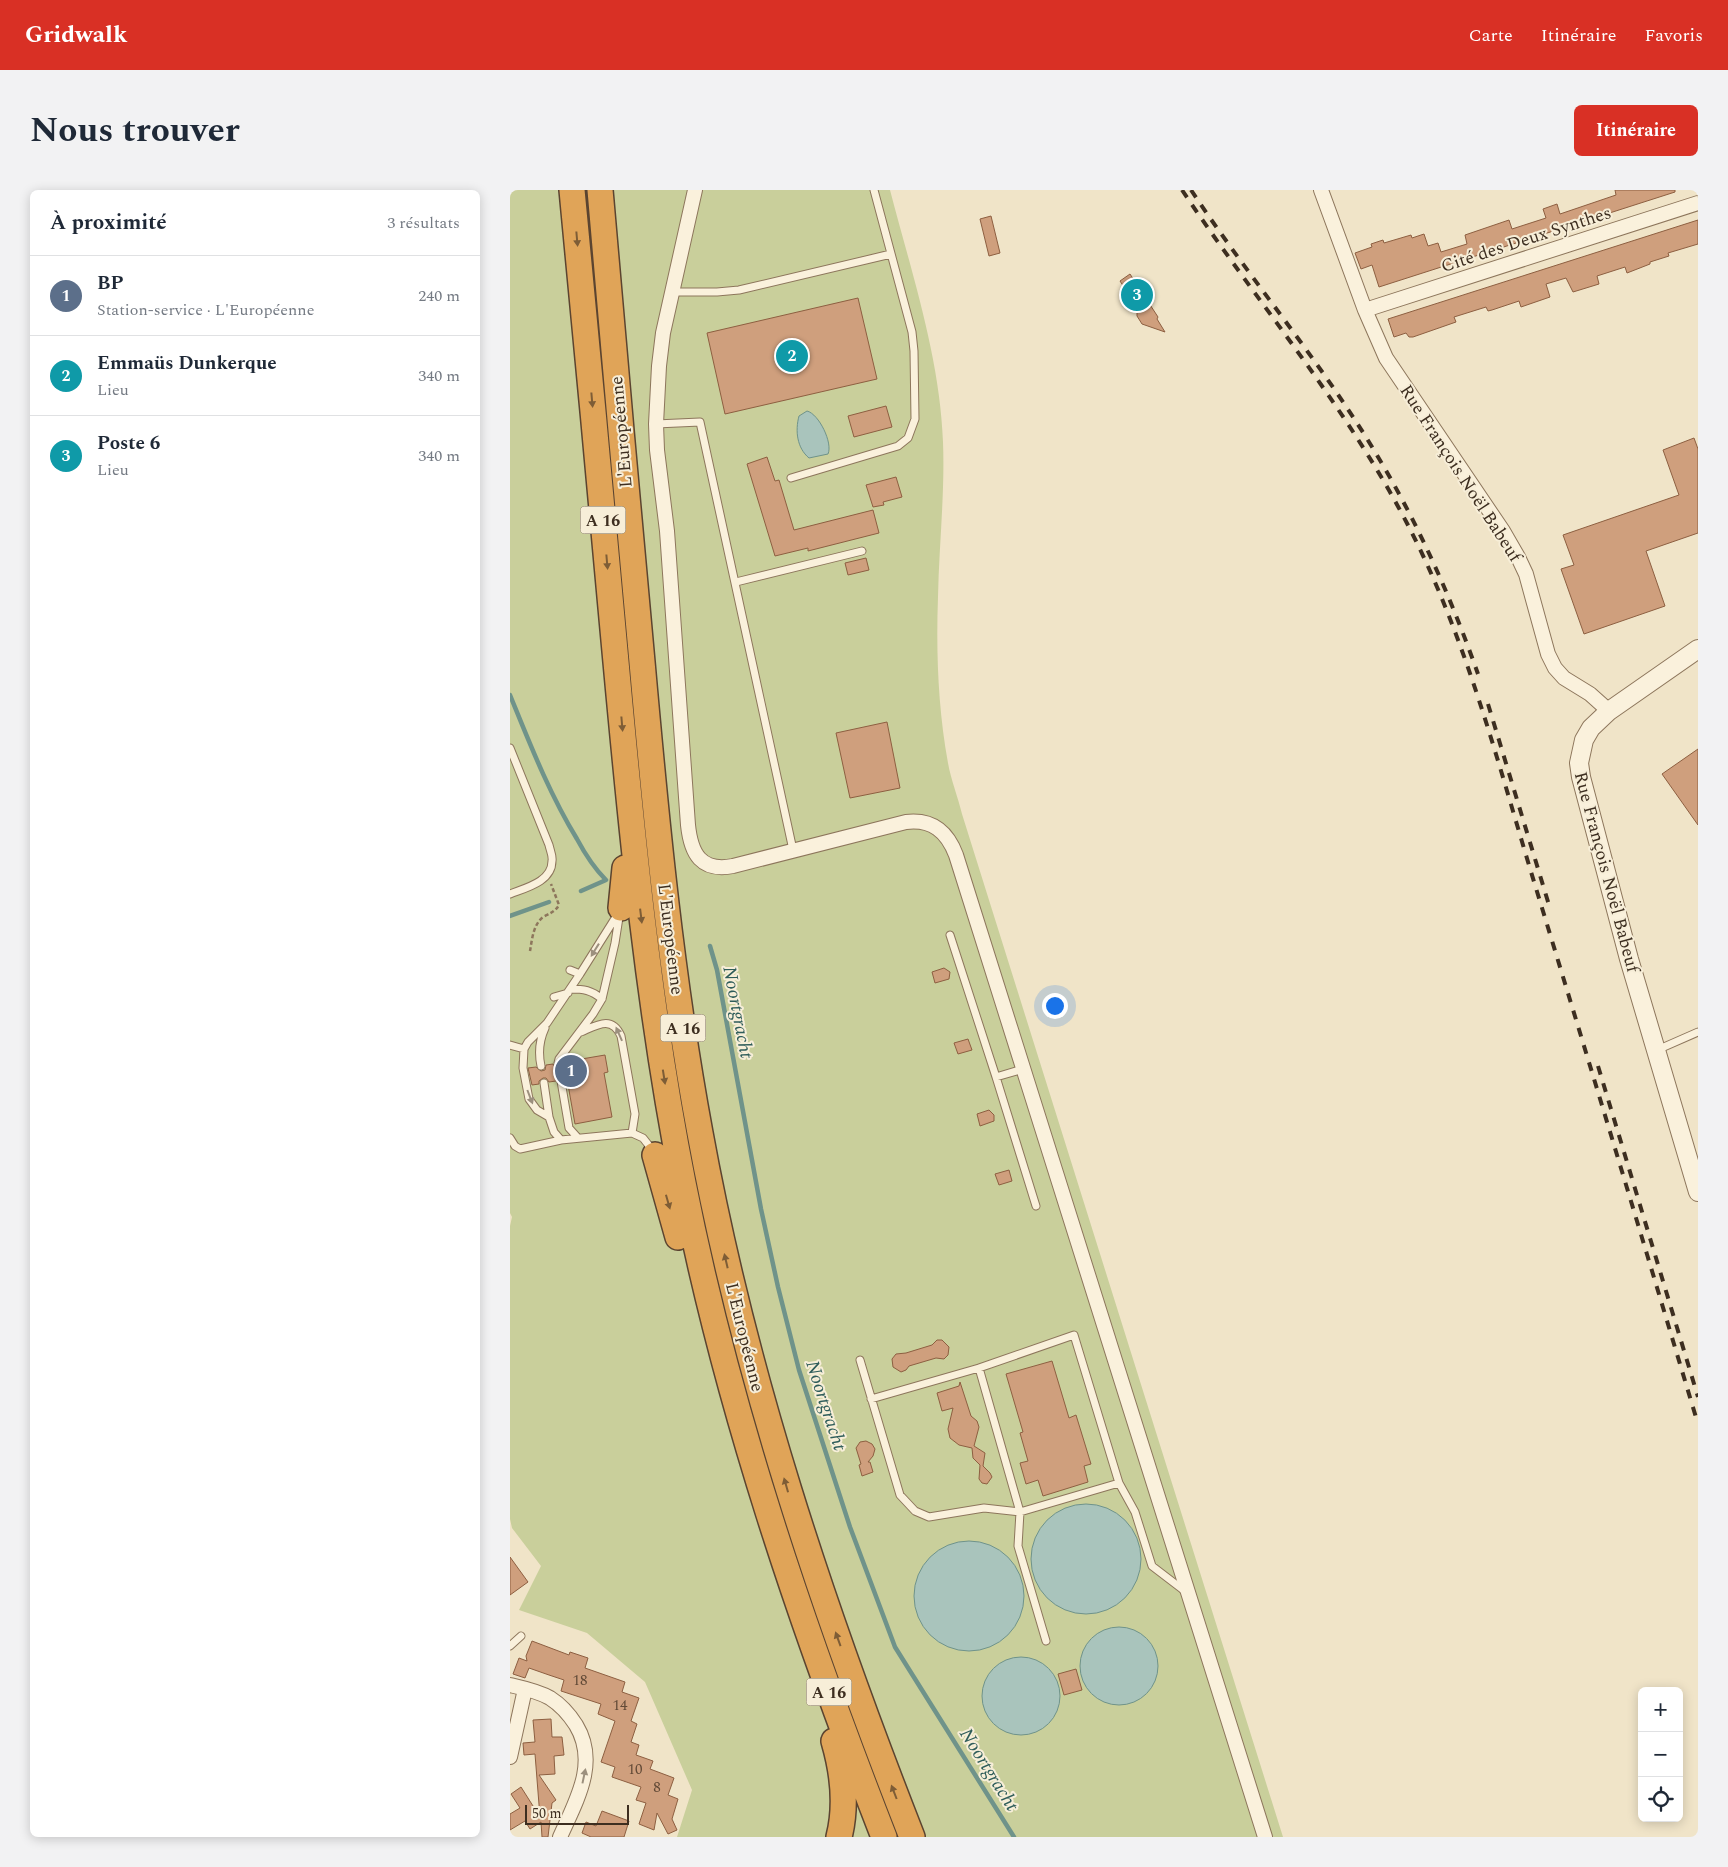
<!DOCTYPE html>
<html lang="fr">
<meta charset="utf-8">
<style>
:root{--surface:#fff;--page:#f2f2f3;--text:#1f2937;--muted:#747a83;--line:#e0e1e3;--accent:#d93025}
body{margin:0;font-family:Spectral,serif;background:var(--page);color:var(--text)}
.controls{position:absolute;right:15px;bottom:15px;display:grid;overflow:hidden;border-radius:8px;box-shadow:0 2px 12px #0003}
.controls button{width:45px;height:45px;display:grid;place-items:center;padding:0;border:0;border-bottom:1px solid var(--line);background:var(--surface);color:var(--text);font:25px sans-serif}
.scale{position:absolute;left:15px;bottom:12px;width:104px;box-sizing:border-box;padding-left:5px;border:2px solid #3d2e20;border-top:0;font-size:14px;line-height:18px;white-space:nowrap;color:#3d2e20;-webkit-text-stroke:4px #f7eed8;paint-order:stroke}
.you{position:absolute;left:544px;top:815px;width:18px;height:18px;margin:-12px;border:4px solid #fff;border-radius:50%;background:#1a73e8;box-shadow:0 0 0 8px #1a73e833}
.badge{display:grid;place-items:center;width:32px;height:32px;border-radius:50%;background:var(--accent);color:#fff;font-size:16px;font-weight:700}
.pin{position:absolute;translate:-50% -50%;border:2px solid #fff;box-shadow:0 1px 5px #0006}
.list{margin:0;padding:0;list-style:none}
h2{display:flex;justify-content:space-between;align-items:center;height:65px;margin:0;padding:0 20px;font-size:21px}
h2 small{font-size:16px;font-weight:400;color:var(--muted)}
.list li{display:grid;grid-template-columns:32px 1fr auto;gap:15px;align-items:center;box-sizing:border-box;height:80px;padding:0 20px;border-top:1px solid var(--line)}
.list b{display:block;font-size:19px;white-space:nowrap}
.list p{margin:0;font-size:16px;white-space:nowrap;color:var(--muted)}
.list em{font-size:16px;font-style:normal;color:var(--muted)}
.icon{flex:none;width:28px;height:28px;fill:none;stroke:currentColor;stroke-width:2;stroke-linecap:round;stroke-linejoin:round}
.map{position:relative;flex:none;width:1188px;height:1647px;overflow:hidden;border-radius:8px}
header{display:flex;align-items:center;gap:30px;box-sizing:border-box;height:70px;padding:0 25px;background:var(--accent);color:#fff}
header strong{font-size:24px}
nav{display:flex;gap:28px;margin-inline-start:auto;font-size:18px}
.intro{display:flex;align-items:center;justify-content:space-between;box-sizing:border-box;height:120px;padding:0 30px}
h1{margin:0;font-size:35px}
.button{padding:12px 22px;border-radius:8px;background:var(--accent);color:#fff;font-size:18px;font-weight:700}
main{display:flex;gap:30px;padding:0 30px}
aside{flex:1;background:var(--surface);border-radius:8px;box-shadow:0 2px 12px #0003}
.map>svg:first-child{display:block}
</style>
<header>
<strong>Gridwalk</strong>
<nav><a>Carte</a><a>Itinéraire</a><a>Favoris</a></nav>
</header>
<div class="intro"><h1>Nous trouver</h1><a class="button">Itinéraire</a></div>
<main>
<aside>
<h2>À proximité<small>3 résultats</small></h2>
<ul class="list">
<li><span class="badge" style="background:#5c6f8a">1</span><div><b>BP</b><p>Station-service · L'Européenne</p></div><em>240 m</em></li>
<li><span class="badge" style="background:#0f9aa8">2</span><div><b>Emmaüs Dunkerque</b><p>Lieu</p></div><em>340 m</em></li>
<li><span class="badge" style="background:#0f9aa8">3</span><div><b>Poste 6</b><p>Lieu</p></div><em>340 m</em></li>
</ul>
</aside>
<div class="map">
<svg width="1188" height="1647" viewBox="0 0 1188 1647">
<rect width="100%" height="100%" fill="#f0e4c8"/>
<path fill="#c9cf9b" d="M0 0H380C401 81 430 167 433 252 435 303 429 355 428 407 426 462 428 518 438 573 441 590 448 607 452 624L773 1647H167L182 1600 135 1492 77 1443 9 1420 31 1376 2 1338 0 1329V1036L2 1027 0 1023Z"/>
<path fill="#a9c4bc" stroke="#6f938a" d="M297 221C309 224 323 253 318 264L299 268C287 258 285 241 289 226Z
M521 1369a55 55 0 1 1 110 0a55 55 0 1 1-110 0Z
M404 1406a55 55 0 1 1 110 0a55 55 0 1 1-110 0Z
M570 1476a39 39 0 1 1 78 0a39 39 0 1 1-78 0Z
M472 1506a39 39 0 1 1 78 0a39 39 0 1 1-78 0Z"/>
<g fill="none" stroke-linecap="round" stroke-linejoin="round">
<path stroke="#6f938a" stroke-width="4.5" d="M0 505C20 554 39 603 67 649 75 664 83 677 96 690L71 701
M0 726 39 712
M200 756 207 780 251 1019 268 1097 289 1180 340 1337 385 1457 504 1647"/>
</g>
<path fill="#cf9f7d" stroke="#8d5f41" d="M1105 0H1165V2L869 97 862 75 851 79 845 63 862 57 861 54 873 50 874 53 901 45 902 48 914 44 918 56 928 53 931 62 957 54 955 45 999 30 1002 39 1036 28 1033 19 1047 14 1050 24 1106 5Z
M481 26 490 63 479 66 470 29Z
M1188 30V54L1158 63 1159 66 1140 72V74L1117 83 1115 77 1087 86 1089 94 1063 102 1056 88 1036 94 1040 107 1011 117 1009 111 982 120 978 121 976 117 944 127 946 132 903 147H899L896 143 884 147 878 129Z
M620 84 648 127 647 129 655 142 632 134 627 126V117L610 91Z
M348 108 367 189 215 224 197 143Z
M376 216 382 237 344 247 338 226Z
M1184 248 1188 259V343L1136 361 1155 416 1074 444 1051 379 1064 375 1053 345 1169 305 1153 260Z
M257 267 265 291 269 290 284 340 363 320 369 343 298 361V358L265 366 237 274Z
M386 287 392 307 373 312 374 315 363 317 356 295Z
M356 368 359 380 338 385 335 373Z
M377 532 390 598 340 608 326 543Z
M1188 559V635L1152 584Z
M434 778 440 782 439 789 425 793 422 782Z
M458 849 462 860 448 864 444 853Z
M95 865 98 882 94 883 102 927 65 934 57 889 53 886H50L46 891 39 892 36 888H33L29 891V894L22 895 18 878 26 877 31 881 35 880 36 875 43 874 45 877 49 878 52 876 54 872Z
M479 920 484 925V931L470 936 467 924Z
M499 980 502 991 489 995 485 984Z
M427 1150H432L439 1157 438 1165 434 1169 426 1168 399 1176 396 1180 391 1182 383 1177 382 1169 386 1164 396 1163 422 1155Z
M542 1171 559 1228 566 1225 581 1274 574 1276 578 1292 533 1306 528 1290 516 1294 510 1273 518 1271 510 1243 513 1242 496 1184Z
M450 1192 461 1226 467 1231 469 1237 464 1256 475 1263 473 1276 480 1283 482 1287 477 1294 472 1293 469 1289 470 1275 463 1268 462 1258 449 1255 440 1248 438 1239 443 1218 432 1221 427 1203 449 1196Z
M356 1251 362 1254 365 1259 363 1266 358 1272H360L363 1282 352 1286 349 1275 351 1274 346 1258 350 1252Z
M0 1367 18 1392 0 1405Z
M22 1451 59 1465 60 1462 78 1468 75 1478 115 1492 112 1502 129 1508 121 1531 127 1534 121 1552 129 1555 126 1565 143 1571 140 1579 164 1588 158 1605 168 1609 162 1629 167 1640 158 1644 147 1623 144 1640 129 1634 136 1613 126 1610 131 1597 102 1587 105 1577 91 1572 105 1531 88 1524 91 1514 51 1501 54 1490 39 1485 19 1478 15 1488 3 1484 9 1468 17 1471 16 1466Z
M566 1479 572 1500 554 1505 548 1484Z
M41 1529 42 1547H52L54 1565 44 1566 45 1584 29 1585 46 1610 42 1613 38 1647H32L31 1632 20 1639 15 1631 0 1640V1624L10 1618 1 1604 11 1597 30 1627 25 1564 14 1565 13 1553 25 1552 23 1530Z
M92 1621 119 1631 114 1647H81L72 1643 76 1632 86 1636Z"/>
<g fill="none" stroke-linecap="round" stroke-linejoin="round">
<g stroke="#8d765c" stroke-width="9">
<path id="service" d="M162 102H207L229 100 381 64
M146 234 190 232 283 660
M281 288 388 256 398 248 405 229 404 161 402 142 364 0
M226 392 352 361
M0 558 39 655C40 660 43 666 42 671 42 692 15 698 0 704
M109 722 70 784 37 833 18 852 14 859 13 878 19 909 27 920 39 927 44 942 51 950 122 943 133 948 144 962
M440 745 486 887 513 879
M60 780 70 784
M60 799C74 799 81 800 92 809
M44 807 58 803
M71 842C87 835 102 825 111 846L125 924 122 943
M0 855 14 859
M1147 860 1188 842
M48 873 49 869 83 824 92 809 105 753 110 721
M31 876C28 862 29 851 35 838
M486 887 526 1016
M51 891 59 938 68 948
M34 893 39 927
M0 948 5 956 10 959 51 950
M350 1170 390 1305 405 1321 419 1327 474 1318 510 1322 609 1293
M469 1178 564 1145 609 1293 625 1322 642 1376 676 1402
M361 1209 469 1178 510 1322 508 1356 536 1451
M0 1456 11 1446"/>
</g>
<g stroke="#8d765c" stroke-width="16">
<path id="minor" d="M185 0 153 143 149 176 146 234 147 260 157 341 178 635C181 664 191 682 223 676L396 632C422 629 437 641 446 665L755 1647
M811 0 855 120 876 168 993 341 1008 367 1016 384 1038 464 1045 478 1054 488 1080 504 1099 521
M855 120 1188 13
M0 1495C13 1498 28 1501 40 1508 51 1515 59 1524 66 1535 89 1573 66 1611 50 1647
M0 1567 15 1499"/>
</g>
<g stroke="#8d765c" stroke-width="20">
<path id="tertiary" d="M1188 459 1099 521 1081 538 1074 550 1069 573 1071 587 1119 769 1188 1002"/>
</g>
<g stroke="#5b4430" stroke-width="28">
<path id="motorway" d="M62 0C77 157 92 315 106 472 122 646 139 821 173 993 217 1217 291 1434 374 1647
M90 0C104 157 117 315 132 472 146 630 161 787 190 943 234 1185 312 1418 402 1647
M111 718 115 678
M145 965 168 1047
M324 1551C333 1582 337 1615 329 1647"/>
</g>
<path stroke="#8d765c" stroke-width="2.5" stroke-dasharray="4 2.5" stroke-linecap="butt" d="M20 761C22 750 23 735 33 727 40 723 45 722 49 715L41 694"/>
<use href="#service" stroke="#faf1dc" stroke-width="7"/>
<use href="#minor" stroke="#faf1dc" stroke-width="14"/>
<use href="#tertiary" stroke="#faf1dc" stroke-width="18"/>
<use href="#motorway" stroke="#e0a458" stroke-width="25"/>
<path stroke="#3d2e20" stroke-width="4" stroke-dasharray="9 9" stroke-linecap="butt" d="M672 0C748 114 840 220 902 343 958 454 989 577 1025 695 1080 875 1134 1054 1188 1234
M681 0C736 83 801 160 854 244 902 320 938 399 968 484
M978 514 1039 715
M1088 876 1188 1207"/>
</g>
<defs><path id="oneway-solid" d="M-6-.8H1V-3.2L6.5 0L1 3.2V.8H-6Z" transform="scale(1.25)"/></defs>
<g fill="#7e5d36">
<use href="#oneway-solid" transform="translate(67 49) rotate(85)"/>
<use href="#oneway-solid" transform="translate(82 210) rotate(85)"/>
<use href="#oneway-solid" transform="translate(97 372) rotate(85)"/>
<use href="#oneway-solid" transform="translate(112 534) rotate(85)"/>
<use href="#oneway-solid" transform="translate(131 726) rotate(83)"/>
<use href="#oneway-solid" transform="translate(154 887) rotate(81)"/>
<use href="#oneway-solid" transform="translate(158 1012) rotate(74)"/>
<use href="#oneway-solid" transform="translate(216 1071) rotate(-103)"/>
<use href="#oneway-solid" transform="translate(276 1295) rotate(-106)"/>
<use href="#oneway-solid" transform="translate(328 1449) rotate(-110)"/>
<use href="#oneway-solid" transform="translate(384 1602) rotate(-111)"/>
</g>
<g fill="#9c907e">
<use href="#oneway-solid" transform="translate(85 760) rotate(122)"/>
<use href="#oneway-solid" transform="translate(109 844) rotate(-114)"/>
<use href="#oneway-solid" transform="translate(20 907) rotate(69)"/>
<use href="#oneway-solid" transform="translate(74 1586) rotate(-78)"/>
</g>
<g text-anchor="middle" stroke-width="4" stroke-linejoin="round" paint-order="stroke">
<g font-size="15" fill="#624a37">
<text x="70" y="1495">18</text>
<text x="110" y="1520">14</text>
<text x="125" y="1584">10</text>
<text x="147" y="1602">8</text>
</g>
<g fill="#f7eed8" stroke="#756857" stroke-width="1">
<rect x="70.5" y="316.5" width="45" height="27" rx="4"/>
<rect x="150.5" y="824.5" width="45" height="27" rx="4"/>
<rect x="296.5" y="1488.5" width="45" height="27" rx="4"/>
</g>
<g font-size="16" font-weight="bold" fill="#3d2e20">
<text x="93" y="336">A 16</text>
<text x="173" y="844">A 16</text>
<text x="319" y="1508">A 16</text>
</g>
<g font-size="18" fill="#3d2e20" stroke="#f7eed8">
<text transform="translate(1016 49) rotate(-18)" y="6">Cité des Deux Synthes</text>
<text transform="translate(111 242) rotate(-95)" y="6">L'Européenne</text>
<text transform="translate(951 283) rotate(57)" y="6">Rue François Noël Babeuf</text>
<text transform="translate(1097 682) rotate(75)" y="6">Rue François Noël Babeuf</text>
<text transform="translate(161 749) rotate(83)" y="6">L'Européenne</text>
<text transform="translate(235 1147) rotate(76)" y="6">L'Européenne</text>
</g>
<g font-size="19" font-style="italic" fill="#2f5d5a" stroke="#f7eed8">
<text transform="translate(229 822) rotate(79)" y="7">Noortgracht</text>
<text transform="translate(317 1215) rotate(72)" y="7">Noortgracht</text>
<text transform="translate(480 1579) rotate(58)" y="7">Noortgracht</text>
</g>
</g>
</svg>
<div class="controls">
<button>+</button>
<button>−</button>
<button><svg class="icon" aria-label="locate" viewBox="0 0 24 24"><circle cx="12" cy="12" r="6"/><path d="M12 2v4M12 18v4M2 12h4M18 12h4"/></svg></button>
</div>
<div class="scale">50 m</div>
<div class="you"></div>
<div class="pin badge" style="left:61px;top:881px;background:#5c6f8a">1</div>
<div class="pin badge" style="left:282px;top:166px;background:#0f9aa8">2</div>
<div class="pin badge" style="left:627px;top:105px;background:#0f9aa8">3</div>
</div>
</main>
